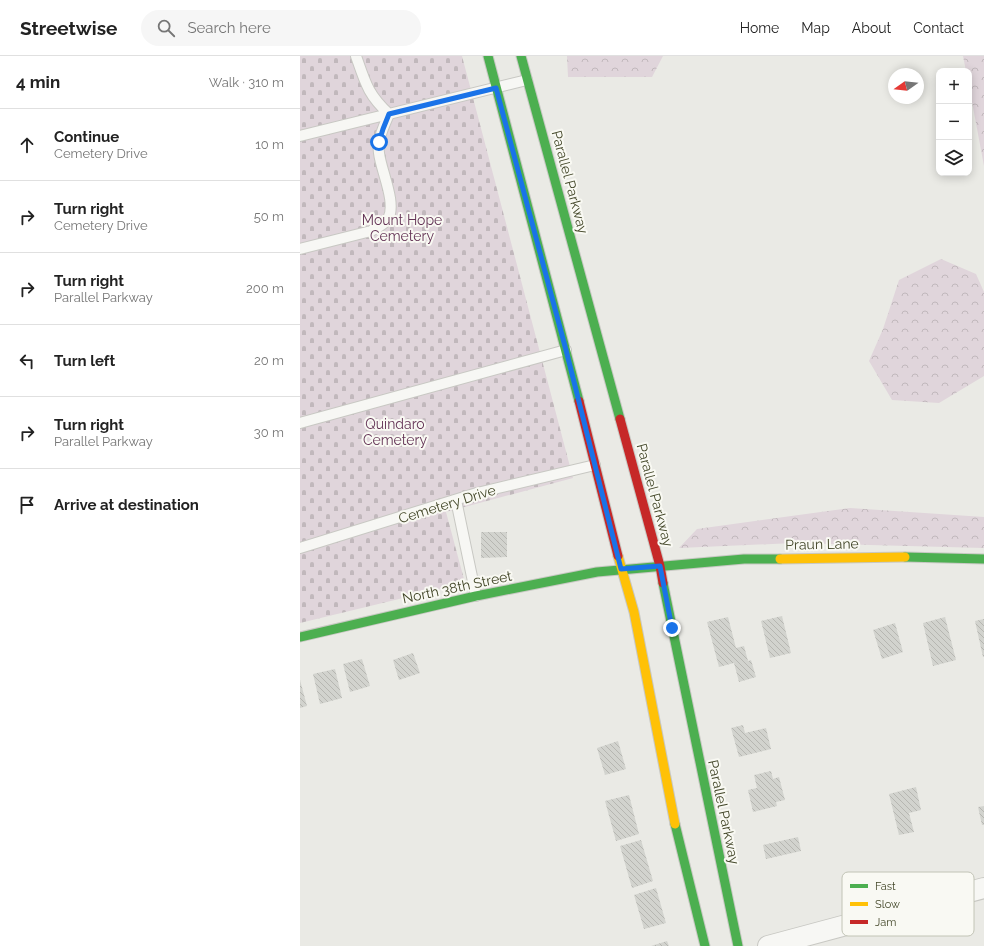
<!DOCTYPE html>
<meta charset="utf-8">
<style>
:root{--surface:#fff;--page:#f6f6f6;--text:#222;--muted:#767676;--line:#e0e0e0}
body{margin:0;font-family:Raleway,sans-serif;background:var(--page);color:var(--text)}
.controls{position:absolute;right:12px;top:12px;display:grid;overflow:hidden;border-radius:8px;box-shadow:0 2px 10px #0003}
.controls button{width:36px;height:36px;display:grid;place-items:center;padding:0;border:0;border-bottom:1px solid var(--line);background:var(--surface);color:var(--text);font:20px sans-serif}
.compass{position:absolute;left:588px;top:12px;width:36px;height:36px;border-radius:50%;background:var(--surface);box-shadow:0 2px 10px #0003;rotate:255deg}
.stop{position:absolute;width:12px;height:12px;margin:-9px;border:3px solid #1a73e8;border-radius:50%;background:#fff}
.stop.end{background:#1a73e8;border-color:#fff;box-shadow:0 1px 4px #0008}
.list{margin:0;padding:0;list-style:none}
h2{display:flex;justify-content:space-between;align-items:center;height:52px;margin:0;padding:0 16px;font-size:17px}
h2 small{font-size:13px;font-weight:400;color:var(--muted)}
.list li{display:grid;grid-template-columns:26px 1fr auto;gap:12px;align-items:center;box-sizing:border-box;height:72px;padding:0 16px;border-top:1px solid var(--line)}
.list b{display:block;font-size:15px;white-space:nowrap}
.list p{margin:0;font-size:13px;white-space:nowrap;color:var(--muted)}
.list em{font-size:13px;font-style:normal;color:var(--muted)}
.icon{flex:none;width:22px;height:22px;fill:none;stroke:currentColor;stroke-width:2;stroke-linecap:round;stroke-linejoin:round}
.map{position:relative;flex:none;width:684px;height:890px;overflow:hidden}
header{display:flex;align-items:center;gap:24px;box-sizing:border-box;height:56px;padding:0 20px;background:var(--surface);border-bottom:1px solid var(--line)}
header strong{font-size:19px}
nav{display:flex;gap:22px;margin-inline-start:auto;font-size:14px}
.search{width:280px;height:36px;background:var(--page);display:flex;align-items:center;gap:10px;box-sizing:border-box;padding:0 14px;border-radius:22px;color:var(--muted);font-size:15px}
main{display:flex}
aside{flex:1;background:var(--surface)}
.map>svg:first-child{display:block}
</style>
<header>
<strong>Streetwise</strong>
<div class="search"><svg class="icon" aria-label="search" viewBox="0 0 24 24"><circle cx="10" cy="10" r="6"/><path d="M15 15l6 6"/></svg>Search here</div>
<nav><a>Home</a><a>Map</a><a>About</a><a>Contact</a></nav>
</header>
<main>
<aside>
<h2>4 min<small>Walk · 310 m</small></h2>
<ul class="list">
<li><svg class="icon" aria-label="ahead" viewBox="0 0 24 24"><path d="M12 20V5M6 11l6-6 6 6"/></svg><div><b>Continue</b><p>Cemetery Drive</p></div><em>10 m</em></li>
<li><svg class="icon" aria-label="right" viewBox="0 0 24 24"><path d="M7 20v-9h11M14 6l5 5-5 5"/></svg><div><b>Turn right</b><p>Cemetery Drive</p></div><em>50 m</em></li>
<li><svg class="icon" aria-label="right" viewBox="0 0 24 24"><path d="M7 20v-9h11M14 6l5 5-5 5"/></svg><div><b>Turn right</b><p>Parallel Parkway</p></div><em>200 m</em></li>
<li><svg class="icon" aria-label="left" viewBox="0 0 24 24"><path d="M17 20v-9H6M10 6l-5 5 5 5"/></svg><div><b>Turn left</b></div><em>20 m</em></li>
<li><svg class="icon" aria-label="right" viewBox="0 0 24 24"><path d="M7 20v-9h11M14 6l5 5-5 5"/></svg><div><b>Turn right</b><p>Parallel Parkway</p></div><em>30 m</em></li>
<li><svg class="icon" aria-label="arrive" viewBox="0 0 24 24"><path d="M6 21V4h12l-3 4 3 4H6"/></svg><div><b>Arrive at destination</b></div></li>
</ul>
</aside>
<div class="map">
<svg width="684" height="890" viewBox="0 0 684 890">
<defs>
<pattern id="forest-crowns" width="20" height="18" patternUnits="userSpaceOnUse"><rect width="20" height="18" fill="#e0d5db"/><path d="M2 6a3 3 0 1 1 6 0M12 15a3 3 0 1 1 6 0" fill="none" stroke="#c1b8bc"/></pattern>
<pattern id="cemetery-stones" width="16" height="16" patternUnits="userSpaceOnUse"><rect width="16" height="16" fill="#e0d5db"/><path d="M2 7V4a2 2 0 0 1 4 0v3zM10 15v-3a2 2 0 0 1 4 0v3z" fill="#c1b8bc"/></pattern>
<pattern id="building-back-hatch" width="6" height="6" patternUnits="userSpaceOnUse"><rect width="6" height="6" fill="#d2d3ce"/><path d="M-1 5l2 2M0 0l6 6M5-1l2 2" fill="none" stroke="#b6b6b1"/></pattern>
</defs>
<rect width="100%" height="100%" fill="#eaeae5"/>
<path fill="url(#forest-crowns)" d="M267 0H363L352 21H268Z
M663 0H684V110L669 30V15H666Z
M641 203 676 218 684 236V320L639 347 592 344 569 305 583 273 599 224Z
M550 452 684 461V492L494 487 379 492 397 473Z"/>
<path fill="url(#cemetery-stones)" d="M0 0H162L273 422 146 456 165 527 0 567Z"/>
<path fill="url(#building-back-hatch)" d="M181 476H207V501L181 502Z
M482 560 491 597 470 602 461 565Z
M428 561 436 592 444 590 448 605 451 604 456 621 439 626 434 607 419 611 407 566Z
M645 561 656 604 633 610 623 567Z
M684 563V601H683L675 565Z
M595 567 603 596 582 603 573 574Z
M113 597 120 617 99 624 93 604Z
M62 603 70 630 50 636 43 608Z
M35 613 42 642 20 648 13 618Z
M0 624 7 650 0 652Z
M443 669 445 677 466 672 471 693 439 701 431 672Z
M318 685 326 713 305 719 297 692Z
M471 715 473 723 479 721 485 744 476 746 477 750 453 756 448 734 457 732 454 719Z
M616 731 621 754 609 757 614 776 599 779 589 738Z
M329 739 339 778 316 785 305 745Z
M684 750V769H682L678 751Z
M498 781 501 795 466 803 463 789Z
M341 784 353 825 332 832 320 790Z
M356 832 366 867 344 873 334 839Z
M367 885 369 890H351Z"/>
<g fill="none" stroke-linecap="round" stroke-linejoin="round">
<g stroke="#c8c8c3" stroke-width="12">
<path id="lane" d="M56 0C65 26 68 39 89 58
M0 80 227 24
M0 193 71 175C77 172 84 169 88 163 97 147 81 115 79 97 77 84 84 70 89 58
M0 367 266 294
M156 444 176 540
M0 492 177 437 295 409"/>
</g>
<g stroke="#c8c8c3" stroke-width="22">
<path id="street" d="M468 890 684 832"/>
</g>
<g stroke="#c8c8c3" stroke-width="11">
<path id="fast" d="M188 0 279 345
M221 0 320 363
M605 501 684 503
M363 527 438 890
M0 581 176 540 297 516 444 503H480
M375 768 405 890"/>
</g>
<g stroke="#c8c8c3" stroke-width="11">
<path id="slow" d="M318 500 334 556 375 768
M480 503 605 501"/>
</g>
<g stroke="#c8c8c3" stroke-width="11">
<path id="jam" d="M279 345 318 500
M320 363 360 510 363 527"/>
</g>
<use href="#lane" stroke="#f7f7f4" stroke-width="10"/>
<use href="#street" stroke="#f7f7f4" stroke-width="20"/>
<use href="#fast" stroke="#4caf50" stroke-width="9"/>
<use href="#slow" stroke="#ffc107" stroke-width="9"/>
<use href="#jam" stroke="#c62828" stroke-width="9"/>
</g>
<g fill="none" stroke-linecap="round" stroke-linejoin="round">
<path stroke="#1a73e8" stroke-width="5" d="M79 86 83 73 89 58 196 32 266 294 321 513 360 510 372 572"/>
</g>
<g text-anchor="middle" stroke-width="4" stroke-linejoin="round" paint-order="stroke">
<g font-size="14" fill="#434729" stroke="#f9f9f3">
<text transform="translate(270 126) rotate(75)" y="5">Parallel Parkway</text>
<text transform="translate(355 439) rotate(75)" y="5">Parallel Parkway</text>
<text transform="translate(147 448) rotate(-17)" y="5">Cemetery Drive</text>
<text transform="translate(522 488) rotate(-1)" y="5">Praun Lane</text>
<text transform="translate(157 531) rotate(-12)" y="5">North 38th Street</text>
<text transform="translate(424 756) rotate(78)" y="5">Parallel Parkway</text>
</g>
<g font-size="14" fill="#643456" stroke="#f9f9f3">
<text x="102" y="169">Mount Hope<tspan x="102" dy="16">Cemetery</tspan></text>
<text x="95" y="373">Quindaro<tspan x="95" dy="16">Cemetery</tspan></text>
</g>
</g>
<rect x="542" y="816" width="132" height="64" rx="6" fill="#f9f9f3" stroke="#c2c4b6" stroke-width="1"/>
<rect x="550" y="828" width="18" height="4" fill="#4caf50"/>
<rect x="550" y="846" width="18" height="4" fill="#ffc107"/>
<rect x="550" y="864" width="18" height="4" fill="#c62828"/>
<g font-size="11" fill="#434729">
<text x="575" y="834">Fast</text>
<text x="575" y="852">Slow</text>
<text x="575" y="870">Jam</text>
</g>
</svg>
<div class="controls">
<button>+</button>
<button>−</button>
<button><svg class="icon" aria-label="layers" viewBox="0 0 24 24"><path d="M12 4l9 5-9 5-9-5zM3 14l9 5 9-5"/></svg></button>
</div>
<svg class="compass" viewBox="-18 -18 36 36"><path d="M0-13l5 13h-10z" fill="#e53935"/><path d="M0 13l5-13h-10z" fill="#767676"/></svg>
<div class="stop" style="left:79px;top:86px"></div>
<div class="stop end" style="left:372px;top:572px"></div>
</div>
</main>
